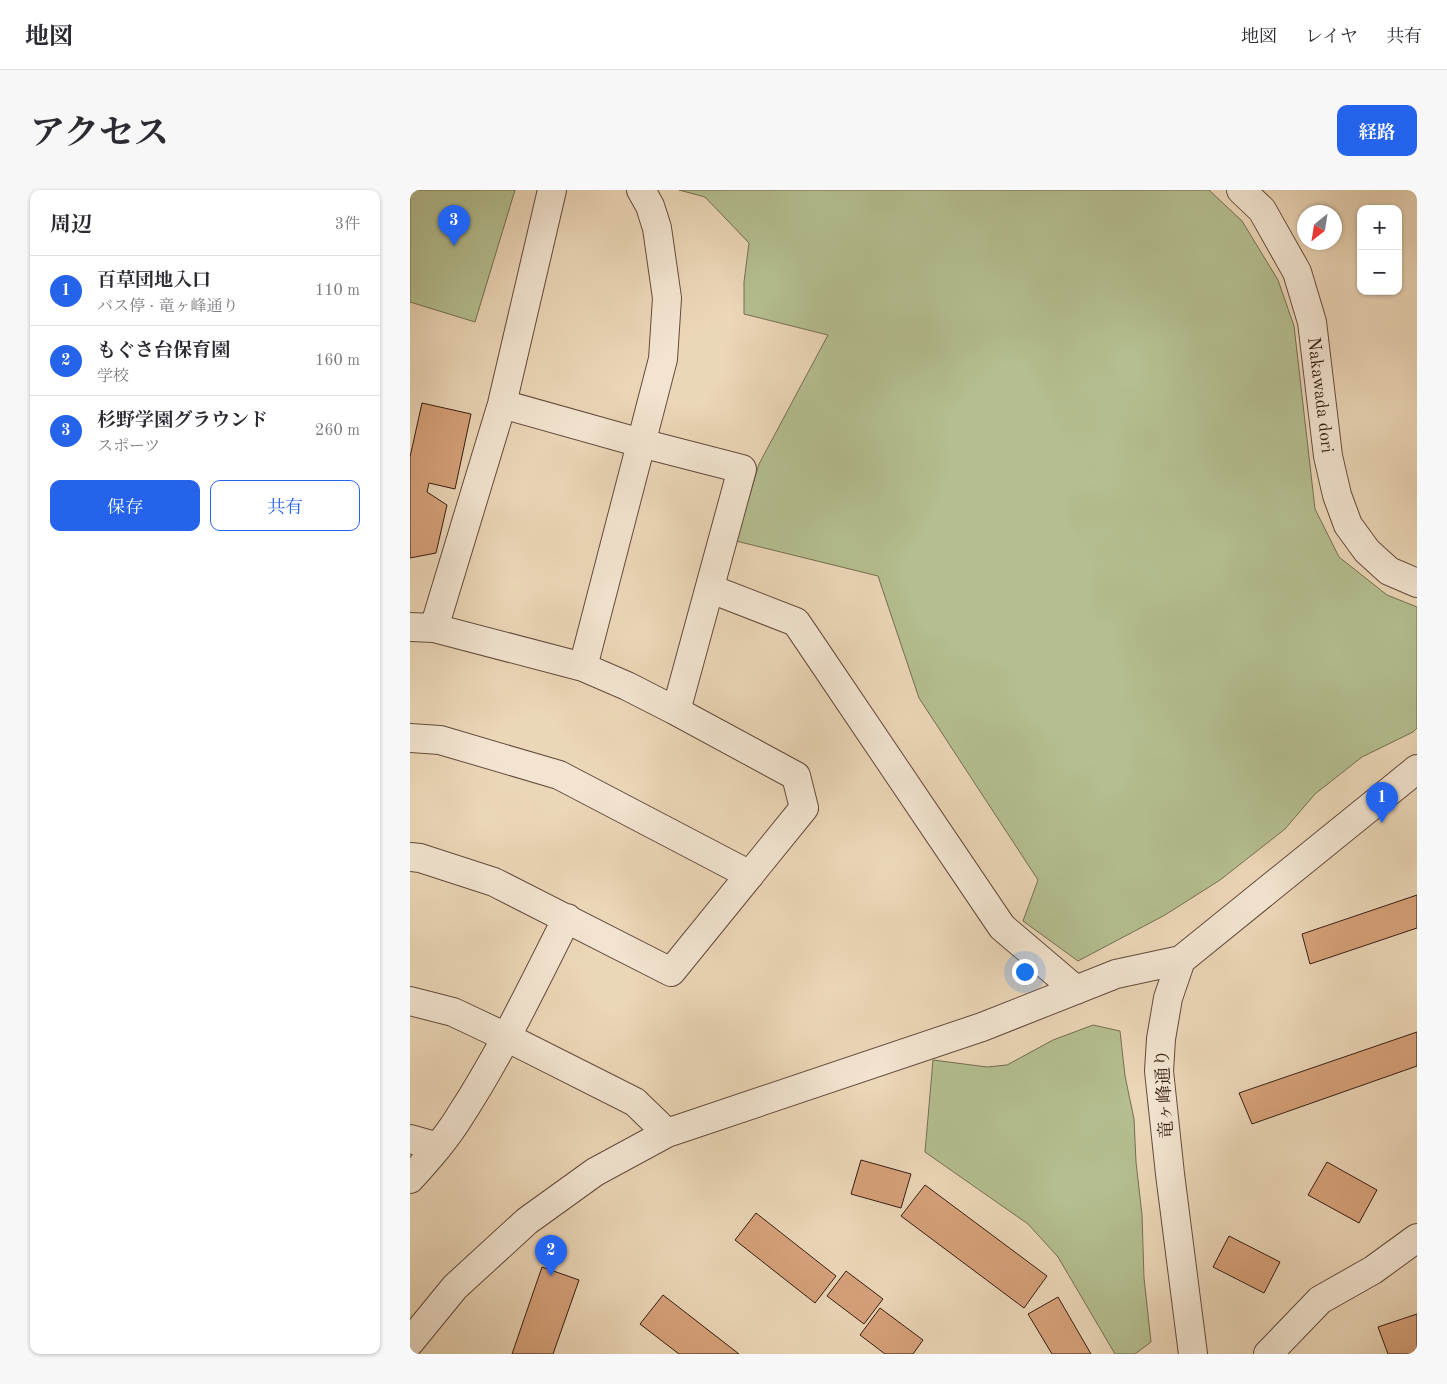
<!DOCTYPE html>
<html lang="ja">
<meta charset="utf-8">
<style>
:root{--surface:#fff;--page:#f7f7f7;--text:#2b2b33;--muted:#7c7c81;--line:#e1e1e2;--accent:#2563eb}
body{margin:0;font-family:"Old Standard TT","Noto Serif JP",serif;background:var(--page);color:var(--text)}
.controls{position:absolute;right:15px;top:15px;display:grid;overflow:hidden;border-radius:10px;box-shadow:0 1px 4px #0004}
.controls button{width:45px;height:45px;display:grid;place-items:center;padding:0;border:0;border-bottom:1px solid var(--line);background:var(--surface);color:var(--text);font:25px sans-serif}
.compass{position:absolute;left:887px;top:15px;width:45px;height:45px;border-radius:50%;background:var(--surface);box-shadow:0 1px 4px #0004;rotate:210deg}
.you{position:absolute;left:614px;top:781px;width:18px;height:18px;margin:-12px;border:4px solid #fff;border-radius:50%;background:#1a73e8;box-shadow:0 0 0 8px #1a73e833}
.badge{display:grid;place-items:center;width:32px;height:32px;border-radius:50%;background:var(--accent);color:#fff;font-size:16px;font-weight:700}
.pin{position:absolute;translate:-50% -41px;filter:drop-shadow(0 1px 2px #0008)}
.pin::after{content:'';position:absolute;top:26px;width:18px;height:15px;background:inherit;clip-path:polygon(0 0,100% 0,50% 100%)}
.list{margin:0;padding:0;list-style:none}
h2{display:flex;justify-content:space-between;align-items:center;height:65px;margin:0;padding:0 20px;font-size:21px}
h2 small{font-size:16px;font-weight:400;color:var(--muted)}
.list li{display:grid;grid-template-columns:32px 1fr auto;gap:15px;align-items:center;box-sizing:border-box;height:70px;padding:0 20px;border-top:1px solid var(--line)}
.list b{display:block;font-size:19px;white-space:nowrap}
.list p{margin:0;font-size:16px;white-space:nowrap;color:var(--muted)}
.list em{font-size:16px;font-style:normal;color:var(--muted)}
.actions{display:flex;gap:10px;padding:15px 20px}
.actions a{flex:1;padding:11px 0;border:1px solid var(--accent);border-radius:10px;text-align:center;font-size:18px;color:var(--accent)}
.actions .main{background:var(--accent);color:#fff}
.map{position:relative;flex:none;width:1007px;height:1164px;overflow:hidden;border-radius:10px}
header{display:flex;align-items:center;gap:30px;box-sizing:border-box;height:70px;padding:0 25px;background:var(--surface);border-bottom:1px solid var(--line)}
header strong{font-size:24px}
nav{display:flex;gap:28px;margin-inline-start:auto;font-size:18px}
.intro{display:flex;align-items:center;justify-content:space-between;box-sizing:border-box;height:120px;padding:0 30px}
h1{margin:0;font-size:35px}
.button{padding:12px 22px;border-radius:10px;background:var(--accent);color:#fff;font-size:18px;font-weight:700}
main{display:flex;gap:30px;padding:0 30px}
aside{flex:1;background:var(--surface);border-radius:10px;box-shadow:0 1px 4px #0004}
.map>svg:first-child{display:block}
</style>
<header>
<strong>地図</strong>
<nav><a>地図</a><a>レイヤ</a><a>共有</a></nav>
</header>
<div class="intro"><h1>アクセス</h1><a class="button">経路</a></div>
<main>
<aside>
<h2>周辺<small>3件</small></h2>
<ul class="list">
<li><span class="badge">1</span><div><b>百草団地入口</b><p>バス停 · 竜ヶ峰通り</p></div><em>110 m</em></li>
<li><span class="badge">2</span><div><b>もぐさ台保育園</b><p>学校</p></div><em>160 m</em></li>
<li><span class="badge">3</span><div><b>杉野学園グラウンド</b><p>スポーツ</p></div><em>260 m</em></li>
</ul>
<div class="actions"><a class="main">保存</a><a>共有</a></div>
</aside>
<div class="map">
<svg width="1007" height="1164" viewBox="0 0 1007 1164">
<rect width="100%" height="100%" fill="#ebd6b7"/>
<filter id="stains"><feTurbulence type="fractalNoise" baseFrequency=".004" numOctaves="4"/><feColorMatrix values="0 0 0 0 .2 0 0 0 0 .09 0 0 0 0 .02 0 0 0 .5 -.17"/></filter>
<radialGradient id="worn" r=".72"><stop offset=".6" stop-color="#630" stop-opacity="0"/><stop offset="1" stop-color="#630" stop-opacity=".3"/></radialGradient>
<path fill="#b4be90" stroke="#756e51" d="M0 0H105L65 132 0 112Z
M269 0H799L832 31 868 90 884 136 905 319 929 367 977 405 1007 417V538L1003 542 952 567 905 604 875 639 810 690 755 725 668 771 613 731 628 690 509 508 468 386 326 351 349 274 418 145 334 124V92L339 53 295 7Z
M683 835 710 841 715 886 724 929 726 972 732 1025 734 1088 741 1152 725 1164H705L648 1067 618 1034 515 962 523 870 577 877 597 875 643 850Z"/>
<path fill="#d6a17a" stroke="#361d12" d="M12 213 61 224 45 299 19 293 17 302 37 315 26 363 0 368V267Z
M1007 705V738L900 774 892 744Z
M1007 842V876L842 934 829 903Z
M451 970 501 984 491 1018 441 1004Z
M917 972 967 1000 949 1033 898 1005Z
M515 995 637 1086 614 1118 491 1026Z
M346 1023 426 1086 405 1113 325 1050Z
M819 1046 870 1072 854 1103 803 1077Z
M132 1077 169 1090 143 1164H102Z
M436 1081 473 1109 454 1134 417 1106Z
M253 1105 329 1164H269L230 1134Z
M648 1107 681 1164H642L618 1124Z
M470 1118 513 1150 503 1164H475L450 1145Z
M1007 1124V1164H978L968 1137Z"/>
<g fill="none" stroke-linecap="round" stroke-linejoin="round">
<g stroke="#634b3b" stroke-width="30">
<path id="minor" d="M831 0 852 20 887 82 902 132 918 266 927 305 938 335 957 361 979 381 1007 393
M92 214 231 253 332 279 266 521
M301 399 386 432 592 737 666 800
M0 437 24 438 173 477 217 496 266 521 386 586 394 618 261 782 84 692 10 668 0 667
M24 438 92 214 142 0
M173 477 253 169 257 108 247 38 240 16 231 0
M0 548 30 550 149 585 340 685
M0 811 43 822 96 847 225 912 257 943
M0 949 28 957
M0 989C18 969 36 949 50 926 91 863 123 795 157 728
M0 1152 45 1097 117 1031 185 982 257 943 572 837 706 784 771 770
M783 1164 760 984 749 881 751 849 758 808 771 770 1007 579
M858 1164 910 1110 963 1080 1007 1048"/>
</g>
<use href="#minor" stroke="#f2e4d0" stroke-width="28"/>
</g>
<g text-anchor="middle" stroke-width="4.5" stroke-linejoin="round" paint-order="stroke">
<g font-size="18" fill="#361d12" stroke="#f2e4d0">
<text transform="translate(911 205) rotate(83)" y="6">Nakawada dori</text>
<text transform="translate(754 904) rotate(-93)" y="6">竜ヶ峰通り</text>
</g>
</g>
<rect width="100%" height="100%" filter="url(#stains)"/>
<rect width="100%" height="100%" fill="url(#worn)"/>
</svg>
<div class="controls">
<button>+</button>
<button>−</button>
</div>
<svg class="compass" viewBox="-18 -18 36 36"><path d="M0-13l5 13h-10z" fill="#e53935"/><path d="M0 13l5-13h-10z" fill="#7c7c81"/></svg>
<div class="you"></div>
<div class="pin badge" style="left:972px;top:633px">1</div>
<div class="pin badge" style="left:141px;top:1086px">2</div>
<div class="pin badge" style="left:44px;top:56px">3</div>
</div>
</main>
